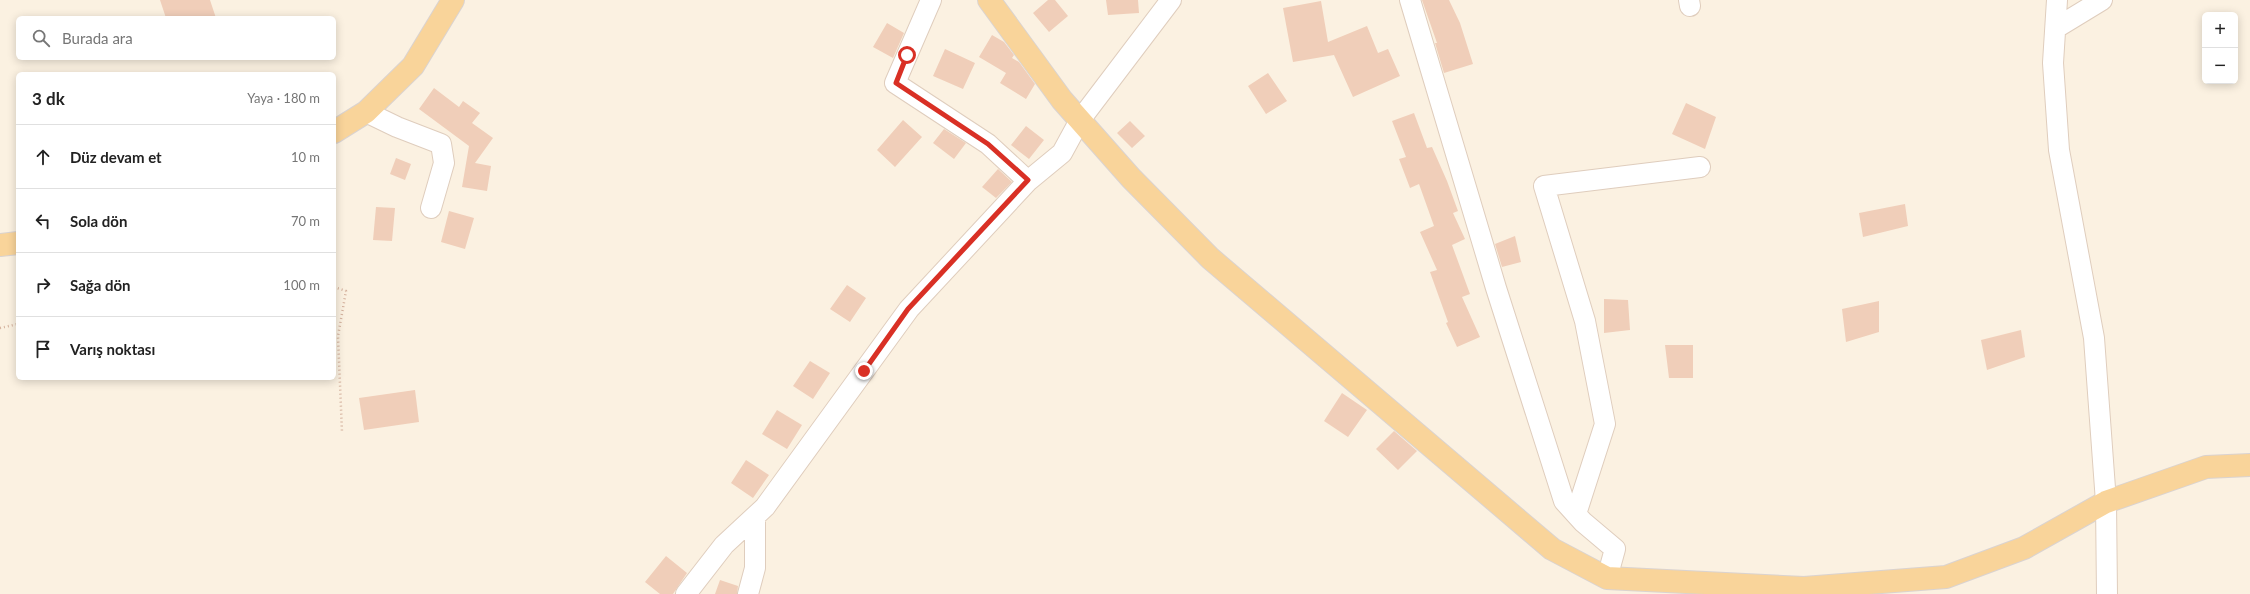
<!DOCTYPE html>
<html lang="tr">
<meta charset="utf-8">
<style>
:root{--surface:#fff;--page:#f2f2f2;--text:#222;--muted:#767676;--line:#e0e0e0}
body{margin:0;font-family:Lato,sans-serif;background:var(--page);color:var(--text)}
.controls{position:absolute;right:12px;top:12px;display:grid;overflow:hidden;border-radius:6px;box-shadow:0 2px 10px #0003}
.controls button{width:36px;height:36px;display:grid;place-items:center;padding:0;border:0;border-bottom:1px solid var(--line);background:var(--surface);color:var(--text);font:20px sans-serif}
.stop{position:absolute;width:12px;height:12px;margin:-9px;border:3px solid #d93025;border-radius:50%;background:#fff}
.stop.end{background:#d93025;border-color:#fff;box-shadow:0 1px 4px #0008}
.list{margin:0;padding:0;list-style:none}
h2{display:flex;justify-content:space-between;align-items:center;height:52px;margin:0;padding:0 16px;font-size:17px}
h2 small{font-size:13px;font-weight:400;color:var(--muted)}
.list li{display:grid;grid-template-columns:26px 1fr auto;gap:12px;align-items:center;box-sizing:border-box;height:64px;padding:0 16px;border-top:1px solid var(--line)}
.list b{display:block;font-size:15px;white-space:nowrap}
.list em{font-size:13px;font-style:normal;color:var(--muted)}
.icon{flex:none;width:22px;height:22px;fill:none;stroke:currentColor;stroke-width:2;stroke-linecap:round;stroke-linejoin:round}
.map{position:relative;flex:none;width:2250px;height:594px;overflow:hidden}
.search{position:absolute;background:var(--surface);box-shadow:0 2px 10px #0003;left:16px;top:16px;width:320px;height:44px;display:flex;align-items:center;gap:10px;box-sizing:border-box;padding:0 14px;border-radius:6px;color:var(--muted);font-size:15px}
.panel{position:absolute;background:var(--surface);box-shadow:0 2px 10px #0003;left:16px;top:72px;width:320px;height:308px;border-radius:6px}
.map>svg:first-child{display:block}
</style>
<div class="map">
<svg width="2250" height="594" viewBox="0 0 2250 594">
<rect width="100%" height="100%" fill="#fbf1e1"/>
<path fill="#f0ceb9" d="M160 0H210L216 18H166Z
M1048 0H1055L1068 16 1049 32 1033 13Z
M1106 0H1138L1139 13 1108 15Z
M1422 0H1449L1460 23 1473 64 1444 73 1435 43H1437Z
M1321 1 1328 42 1367 26 1378 53 1388 49 1400 76 1353 97 1334 55 1293 62 1283 8Z
M887 23 904 33 893 58 873 47Z
M992 35 1004 42 1014 55 1012 58 1019 62 1035 84 1026 99 1000 83 1006 73 979 57Z
M945 49 975 63 963 89 933 76Z
M1268 73 1287 101 1266 114 1248 86Z
M434 88 459 107 463 101 480 113 472 123 493 138 475 163 491 166 487 191 462 187 469 146 419 109Z
M1686 103 1716 117 1705 149 1672 134Z
M1414 113 1427 148 1432 147 1447 181 1458 211 1453 213 1465 239 1452 245 1470 294 1462 297 1480 337 1457 347 1446 323 1448 322 1430 272 1437 270 1420 232 1434 226 1419 184 1410 188 1399 159 1406 157 1392 121Z
M903 120 922 137 895 167 877 150Z
M1130 121 1145 136 1132 148 1117 133Z
M1026 126 1044 140 1029 159 1011 145Z
M944 129 966 143 954 159 933 143Z
M396 158 411 164 405 180 390 174Z
M998 169 1012 182 996 198 982 187Z
M1905 204 1908 226 1863 237 1859 213Z
M376 207 395 208 392 241 373 240Z
M449 211 474 218 465 249 441 242Z
M1515 236 1521 262 1502 267 1495 244Z
M847 285 866 298 850 322 830 309Z
M1604 299 1628 300 1630 330 1604 333Z
M1879 301V332L1846 342 1842 309Z
M2021 330 2025 357 1987 370 1981 340Z
M1665 345H1693V378H1669Z
M810 361 830 373 813 399 793 386Z
M415 390 419 422 364 430 359 398Z
M1342 393 1367 410 1348 437 1324 421Z
M777 410 802 425 787 449 762 434Z
M1394 431 1417 451 1398 470 1376 449Z
M746 460 769 475 753 498 731 483Z
M666 556 687 573 673 594H660L645 582Z
M720 580 738 586 737 594H715Z"/>
<g fill="none" stroke-linecap="round" stroke-linejoin="round">
<g stroke="#dfcdbd" stroke-width="22">
<path id="minor" d="M931 0 895 83 988 144 1028 181
M1410 0 1496 288 1564 501 1583 522 1615 549 1607 578
M1689 0 1690 6
M2057 0 2053 63 2059 150 2094 338 2106 502 2107 594
M2056 28 2102 0
M366 112 397 127 441 144 444 163 431 208
M1576 514 1605 424 1585 321 1544 186 1700 167
M686 594 724 545 765 507 909 309 1028 181 1062 153 1080 120 1171 0
M748 594 755 568V517"/>
</g>
<g stroke="#dad3d0" stroke-width="24">
<path id="major" d="M989 0 1062 100 1131 178 1210 258 1552 549 1607 578 1804 588 1946 577 2024 548 2106 502 2206 467 2250 465
M334 132 366 112 413 66 453 0
M0 245 18 243"/>
</g>
<path stroke="#d4b19d" stroke-width="2.5" stroke-dasharray="1 3" stroke-linecap="butt" d="M334 287 346 291 338 336 342 432
M0 328 18 324"/>
<use href="#minor" stroke="#fff" stroke-width="20"/>
<use href="#major" stroke="#f9d49a" stroke-width="22"/>
</g>
<g fill="none" stroke-linecap="round" stroke-linejoin="round">
<path stroke="#d93025" stroke-width="5" d="M864 371 908 309 1028 180 988 144 896 83 907 55"/>
</g>
</svg>
<div class="controls">
<button>+</button>
<button>−</button>
</div>
<div class="stop" style="left:907px;top:55px"></div>
<div class="stop end" style="left:864px;top:371px"></div>
<div class="search"><svg class="icon" aria-label="search" viewBox="0 0 24 24"><circle cx="10" cy="10" r="6"/><path d="M15 15l6 6"/></svg>Burada ara</div>
<section class="panel">
<h2>3 dk<small>Yaya · 180 m</small></h2>
<ul class="list">
<li><svg class="icon" aria-label="ahead" viewBox="0 0 24 24"><path d="M12 20V5M6 11l6-6 6 6"/></svg><div><b>Düz devam et</b></div><em>10 m</em></li>
<li><svg class="icon" aria-label="left" viewBox="0 0 24 24"><path d="M17 20v-9H6M10 6l-5 5 5 5"/></svg><div><b>Sola dön</b></div><em>70 m</em></li>
<li><svg class="icon" aria-label="right" viewBox="0 0 24 24"><path d="M7 20v-9h11M14 6l5 5-5 5"/></svg><div><b>Sağa dön</b></div><em>100 m</em></li>
<li><svg class="icon" aria-label="arrive" viewBox="0 0 24 24"><path d="M6 21V4h12l-3 4 3 4H6"/></svg><div><b>Varış noktası</b></div></li>
</ul>
</section>
</div>
